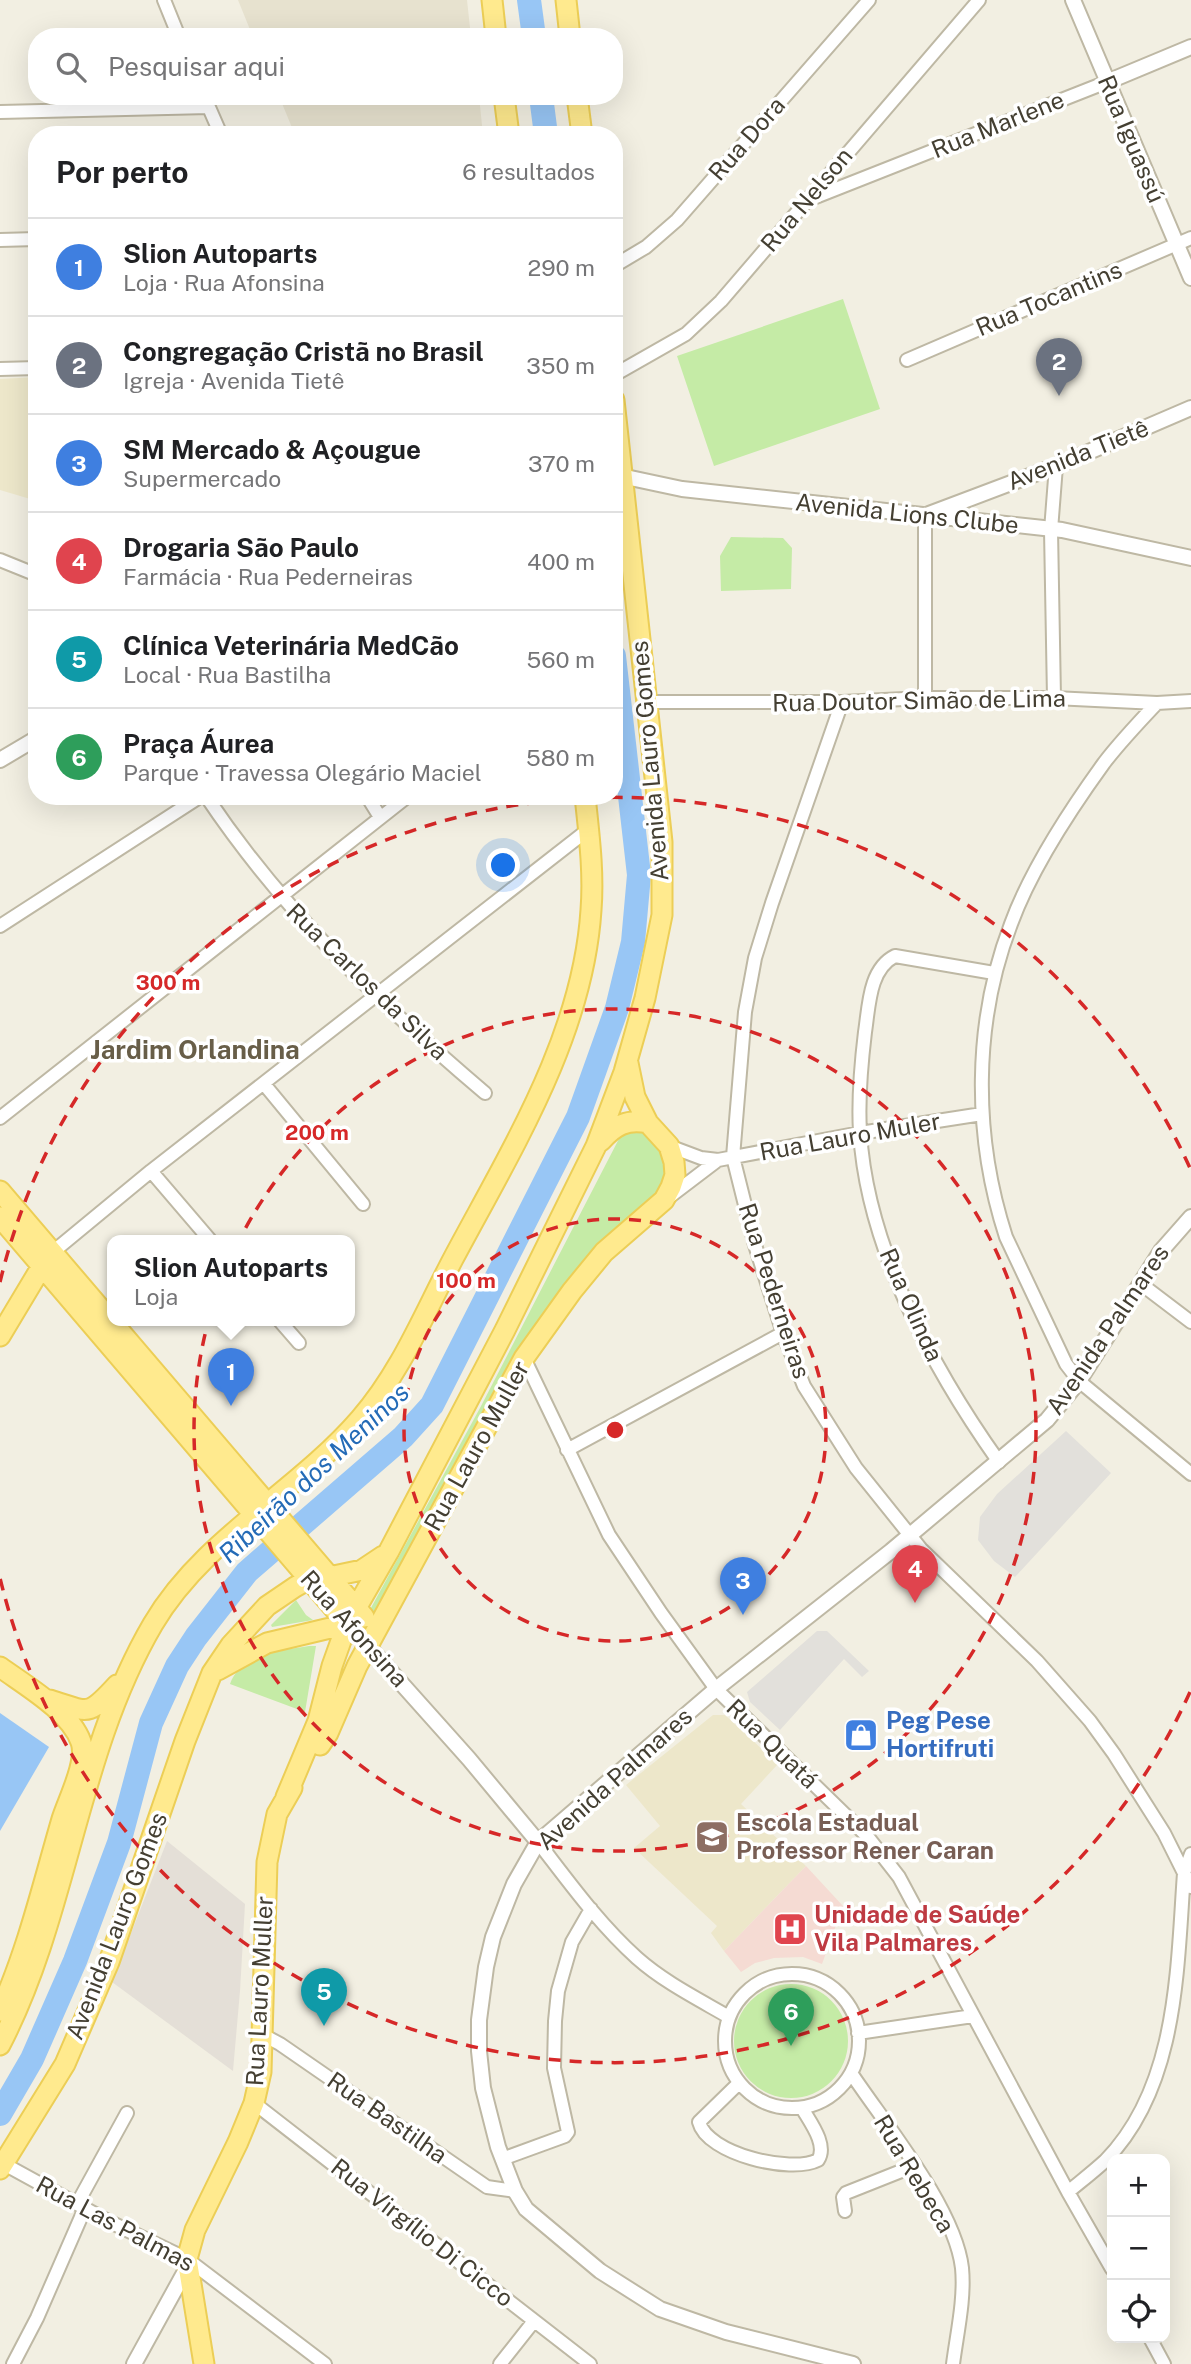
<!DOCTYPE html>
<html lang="pt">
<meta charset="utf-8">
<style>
:root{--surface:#fff;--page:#f2f2f2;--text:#202124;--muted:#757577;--line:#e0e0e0;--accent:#ea580c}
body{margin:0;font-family:"Public Sans",sans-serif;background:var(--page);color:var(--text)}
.controls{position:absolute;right:21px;bottom:21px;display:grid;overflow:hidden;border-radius:14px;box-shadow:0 7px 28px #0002}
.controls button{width:63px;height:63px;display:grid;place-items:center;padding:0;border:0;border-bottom:2px solid var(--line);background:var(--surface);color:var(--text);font:35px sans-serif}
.you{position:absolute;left:504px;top:866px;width:24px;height:24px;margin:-18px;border:5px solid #fff;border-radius:50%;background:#1a73e8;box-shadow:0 0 0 10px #1a73e833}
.badge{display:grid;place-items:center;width:46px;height:46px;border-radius:50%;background:var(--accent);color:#fff;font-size:23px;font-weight:700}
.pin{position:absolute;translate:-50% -58px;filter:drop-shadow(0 2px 4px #0008)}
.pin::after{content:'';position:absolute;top:37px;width:24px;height:21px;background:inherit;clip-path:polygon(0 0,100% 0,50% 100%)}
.popup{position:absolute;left:107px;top:1235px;width:248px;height:91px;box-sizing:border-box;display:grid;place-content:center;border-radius:14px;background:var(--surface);filter:drop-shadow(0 2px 5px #0005);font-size:23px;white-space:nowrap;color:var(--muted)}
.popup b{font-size:26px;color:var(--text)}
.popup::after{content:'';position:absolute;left:50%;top:100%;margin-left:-14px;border:14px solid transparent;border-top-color:var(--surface)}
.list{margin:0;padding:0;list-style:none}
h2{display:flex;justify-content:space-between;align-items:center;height:91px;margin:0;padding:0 28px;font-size:30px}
h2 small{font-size:23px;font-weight:400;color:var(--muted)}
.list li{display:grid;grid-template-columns:46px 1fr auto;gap:21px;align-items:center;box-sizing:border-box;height:98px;padding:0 28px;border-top:2px solid var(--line)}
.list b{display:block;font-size:26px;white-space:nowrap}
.list p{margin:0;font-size:23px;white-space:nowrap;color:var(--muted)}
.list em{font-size:23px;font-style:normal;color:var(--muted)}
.icon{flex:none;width:38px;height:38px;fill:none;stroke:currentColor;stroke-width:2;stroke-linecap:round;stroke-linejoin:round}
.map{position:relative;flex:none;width:1191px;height:2364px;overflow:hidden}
.search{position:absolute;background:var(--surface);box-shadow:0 7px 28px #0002;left:28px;top:28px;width:595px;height:77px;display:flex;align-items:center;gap:18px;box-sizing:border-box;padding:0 24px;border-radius:28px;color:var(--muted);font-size:26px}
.panel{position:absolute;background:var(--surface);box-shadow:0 7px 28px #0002;left:28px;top:126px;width:595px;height:679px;border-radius:28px}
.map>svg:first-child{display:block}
</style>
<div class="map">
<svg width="1191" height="2364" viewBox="0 0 1191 2364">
<rect width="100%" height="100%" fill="#f2efe2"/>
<path fill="#e7e2cf" d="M238 0H467L471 37H253Z
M279 96H479L483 135H295Z"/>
<path fill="#e4dfd7" d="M167 1841 245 1904 240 1991 233 2071 112 1982Z"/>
<path fill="#ede7ca" d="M37 377V501L0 490V379Z
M713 1715H725L778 1764 741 1804 806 1866 724 1951 711 1933 717 1926 634 1848 660 1826 626 1785Z"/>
<path fill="#f5dbd3" d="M806 1866 843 1906 822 1964 803 1957 774 1958 755 1963 741 1972 724 1951Z"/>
<path fill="#c5eba6" d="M843 299 880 409 714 466 677 356Z
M731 537 783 538 792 548 791 589 721 591 720 556Z
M633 1128 644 1133 664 1150 667 1185 656 1198 593 1249 554 1298 521 1348 374 1616 366 1617 480 1408 623 1131Z
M296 1600 306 1615 313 1620 272 1627 271 1625Z
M309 1646H316L305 1712 230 1684C240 1654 283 1650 309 1646Z
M734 2041a57 57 0 1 1 114 0a57 57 0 1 1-114 0Z"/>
<path fill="#e2e0db" d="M1066 1431 1111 1473 1015 1577 994 1561 978 1540 980 1517 997 1494Z
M817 1631H827L869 1671 862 1677 844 1659 780 1730 750 1702 747 1692Z"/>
<path fill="#98c6f5" d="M0 1713 49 1747 0 1831Z"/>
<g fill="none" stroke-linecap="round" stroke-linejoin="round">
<path stroke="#98c6f5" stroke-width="24" d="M529 0 534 37
M541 96 546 135
M0 2114 32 2059 75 1961 119 1843 151 1723 177 1666 196 1637 247 1572 403 1437 432 1405 578 1117 617 1008 633 942 639 875 614 656"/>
<g stroke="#beb8a4" stroke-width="16">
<path id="minor" d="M164 0 179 37
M204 96 221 135
M0 112 209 107
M808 200 1107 82
M0 240 37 239
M614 266 646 247 677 220 869 0
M907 360 1191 238
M0 369 37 368
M614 375 686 334 721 301 979 0
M925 516V698
M0 560 37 575
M1054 698 1051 530 1056 466
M647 702H842L925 698H1054L1157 703 1191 701
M842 702 772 903 755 958 745 1012 733 1157 755 1245 783 1333 804 1386 856 1468 921 1549 1037 1661 1090 1721 1114 1754 1164 1833 1191 1887
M1157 703C1139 722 1120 742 1104 763 1070 810 1031 869 1011 924 973 1023 973 1136 1006 1237L1066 1364 1079 1381 1191 1474
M206 796C283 911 380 1004 485 1093
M367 796 380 817
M0 926 201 796
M994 973 895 956C869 969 869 1006 865 1032 861 1065 858 1099 860 1132 867 1248 933 1369 999 1462
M264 1084 363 1204
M0 1118 408 796
M669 1146 701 1158 718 1160 860 1133 982 1114
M151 1171 210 1240
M668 1198 718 1160
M48 1256 151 1171 589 829
M1141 1284 1191 1322
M279 1320 299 1343
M524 1358 609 1535 661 1613 716 1689 867 1836 899 1877 1068 2192 1112 2269
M567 1450 783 1333
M538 1842C569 1882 599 1924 637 1958 664 1982 698 1999 729 2017
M725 2041a67 67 0 1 1 134 0a67 67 0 1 1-134 0Z
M858 2033 973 2016
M263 2035 280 2044 487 2187 515 2191
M851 2073C885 2124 955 2208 962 2268 965 2299 957 2333 953 2364
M739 2083 699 2122C707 2154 791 2174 818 2160 828 2145 810 2122 802 2108
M254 2103 590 2364
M502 2159 565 2136 568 2132 554 2068 555 2021 558 1991 572 1942 591 1909
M4 2164 108 2221 187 2259 325 2364
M1068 2192C1080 2182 1093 2172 1105 2161 1178 2087 1177 1969 1184 1873L1191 1854
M77 2204 127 2113
M845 2211 843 2197 846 2193 914 2166
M1150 2338 1164 2364
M13 2364 37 2318 85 2208
M500 2364 534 2321"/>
</g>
<g stroke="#beb8a4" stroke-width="18">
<path id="tertiary" d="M1073 0 1191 278
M1107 82 1191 47
M621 476 682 489 1062 530 1191 558
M929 514 1056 466 1191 408
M0 760 37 738
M368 1646 469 1759 538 1842
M134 2364 188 2266
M853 2364 726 2332 660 2309 600 2271 526 2209 515 2191 498 2147 483 2088 479 2051V2020L486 1967 493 1937 514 1884 538 1842 716 1689 891 1551 1047 1420 1079 1381 1161 1251 1191 1217"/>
</g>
<g stroke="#ecce56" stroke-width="23">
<path id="primary" d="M492 0 496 37
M566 0 570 37
M504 96 509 135
M577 96 582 135
M601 1141C615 1125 627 1119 648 1123
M0 1191 364 1617
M0 1217 355 1633
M0 1336 42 1266
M329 1577 362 1570 383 1556
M0 1667C26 1686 70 1711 81 1742 88 1761 68 1800 62 1819 43 1884 28 1949 0 2011
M218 1670 267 1643 347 1624
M50 1700C89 1712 87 1718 117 1685
M320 1745 328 1733 357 1666 524 1358 572 1291 604 1252 664 1200 671 1187 675 1175 674 1162 669 1146 648 1123 635 1097 628 1063
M286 1797 318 1721 332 1666 347 1624 389 1551 505 1330 596 1146 624 1072 645 998 662 915V842L614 400
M0 2045C69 1912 76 1755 153 1624 203 1539 297 1492 360 1419 401 1372 424 1314 453 1259 511 1150 583 1036 591 910 594 872 589 834 585 796
M0 2169 65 2064 109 1962 185 1741 212 1673 231 1645 267 1606 295 1587 309 1579
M204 2364 187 2259 195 2230 238 2142 254 2103 261 2072 267 1862 277 1814 292 1788"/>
</g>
<use href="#minor" stroke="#fff" stroke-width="12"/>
<use href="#tertiary" stroke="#fff" stroke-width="14"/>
<use href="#primary" stroke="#ffea8e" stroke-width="19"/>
</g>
<g fill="none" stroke="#d62828" stroke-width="3.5" stroke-dasharray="12 9">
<circle cx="615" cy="1430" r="211"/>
<circle cx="615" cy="1430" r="421"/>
<path d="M1190 1692A632 632 0 0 1 0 1578M0 1282A632 632 0 0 1 1190 1168"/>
</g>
<defs>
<g id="shop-square" transform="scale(1.75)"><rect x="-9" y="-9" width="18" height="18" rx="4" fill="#3f7fe0" stroke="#fff"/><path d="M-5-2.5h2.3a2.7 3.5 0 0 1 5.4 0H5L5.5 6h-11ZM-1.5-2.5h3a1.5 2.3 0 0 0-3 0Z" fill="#fff"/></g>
<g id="school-square" transform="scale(1.75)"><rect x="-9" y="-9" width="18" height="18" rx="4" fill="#8d6e63" stroke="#fff"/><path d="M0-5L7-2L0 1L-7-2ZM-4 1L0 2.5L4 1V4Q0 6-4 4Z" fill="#fff"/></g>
<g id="hospital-square" transform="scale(1.75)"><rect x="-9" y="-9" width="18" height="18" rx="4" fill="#e0444e" stroke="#fff"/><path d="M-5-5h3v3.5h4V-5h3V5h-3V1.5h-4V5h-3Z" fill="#fff"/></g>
</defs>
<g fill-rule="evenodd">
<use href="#shop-square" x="861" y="1735"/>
<use href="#school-square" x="712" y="1837"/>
<use href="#hospital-square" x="790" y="1929"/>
</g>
<g text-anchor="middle" stroke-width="7" stroke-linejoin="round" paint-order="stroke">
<g font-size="24" fill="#443f32" stroke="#fff">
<text transform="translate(998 125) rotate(-22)" y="8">Rua Marlene</text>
<text transform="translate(747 139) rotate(-49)" y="8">Rua Dora</text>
<text transform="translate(1131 139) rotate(67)" y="8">Rua Iguassú</text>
<text transform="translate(807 200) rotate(-50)" y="8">Rua Nelson</text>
<text transform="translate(1049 299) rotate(-23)" y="8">Rua Tocantins</text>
<text transform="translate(1078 455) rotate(-22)" y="8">Avenida Tietê</text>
<text transform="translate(907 514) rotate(6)" y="8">Avenida Lions Clube</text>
<text transform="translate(919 701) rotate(-1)" y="8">Rua Doutor Simão de Lima</text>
<text transform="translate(650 761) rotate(-95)" y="8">Avenida Lauro Gomes</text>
<text transform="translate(367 982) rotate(44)" y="8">Rua Carlos da Silva</text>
<text transform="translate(850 1137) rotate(-10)" y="8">Rua Lauro Muler</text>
<text transform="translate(774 1291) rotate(72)" y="8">Rua Pederneiras</text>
<text transform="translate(911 1305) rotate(66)" y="8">Rua Olinda</text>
<text transform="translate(1108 1330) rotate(-56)" y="8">Avenida Palmares</text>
<text transform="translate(477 1446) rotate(-61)" y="8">Rua Lauro Muller</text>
<text transform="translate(354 1629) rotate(48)" y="8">Rua Afonsina</text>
<text transform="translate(772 1744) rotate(44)" y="8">Rua Quatá</text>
<text transform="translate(615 1779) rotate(-42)" y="8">Avenida Palmares</text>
<text transform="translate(117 1926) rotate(-69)" y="8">Avenida Lauro Gomes</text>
<text transform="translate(260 1991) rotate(-87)" y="8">Rua Lauro Muller</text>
<text transform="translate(387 2118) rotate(35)" y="8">Rua Bastilha</text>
<text transform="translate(914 2174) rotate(59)" y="8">Rua Rebeca</text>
<text transform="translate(115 2224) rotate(28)" y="8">Rua Las Palmas</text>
<text transform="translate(422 2233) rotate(38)" y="8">Rua Virgílio Di Cicco</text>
</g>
<g font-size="24" font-weight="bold" fill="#366cbe" stroke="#fff" text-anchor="start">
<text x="886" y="1729">Peg Pese<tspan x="886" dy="28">Hortifruti</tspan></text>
</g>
<g font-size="24" font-weight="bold" fill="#785e54" stroke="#fff" text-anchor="start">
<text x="736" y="1831">Escola Estadual<tspan x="736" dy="28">Professor Rener Caran</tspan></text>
</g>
<g font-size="24" font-weight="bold" fill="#be3a42" stroke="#fff" text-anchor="start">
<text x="814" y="1923">Unidade de Saúde<tspan x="814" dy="28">Vila Palmares</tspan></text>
</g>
<g font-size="26" font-weight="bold" fill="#685e48" stroke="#fff">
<text x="195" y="1059">Jardim Orlandina</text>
</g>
<g font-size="26" font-style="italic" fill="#246bb7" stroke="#fff">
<text transform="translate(314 1473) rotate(-43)" y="9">Ribeirão dos Meninos</text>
</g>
</g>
<circle cx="615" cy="1430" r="10" fill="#d62828" stroke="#fff" stroke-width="3.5"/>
<g font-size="21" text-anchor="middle" font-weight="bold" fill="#d62828" stroke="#fff" stroke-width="7" stroke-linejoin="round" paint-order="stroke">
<text x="168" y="990">300 m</text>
<text x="317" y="1140">200 m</text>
<text x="466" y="1288">100 m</text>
</g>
</svg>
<div class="controls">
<button>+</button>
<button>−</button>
<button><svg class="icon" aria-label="locate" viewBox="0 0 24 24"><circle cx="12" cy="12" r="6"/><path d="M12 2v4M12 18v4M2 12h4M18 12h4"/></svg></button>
</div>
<div class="you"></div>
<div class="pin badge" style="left:231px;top:1406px;background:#3f7fe0">1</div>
<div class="popup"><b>Slion Autoparts</b>Loja</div>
<div class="pin badge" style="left:1059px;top:396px;background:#6b7280">2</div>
<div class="pin badge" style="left:743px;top:1615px;background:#3f7fe0">3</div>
<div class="pin badge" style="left:915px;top:1603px;background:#e0444e">4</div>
<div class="pin badge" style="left:324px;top:2026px;background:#0f9aa8">5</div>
<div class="pin badge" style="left:791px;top:2046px;background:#2e9e5b">6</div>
<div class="search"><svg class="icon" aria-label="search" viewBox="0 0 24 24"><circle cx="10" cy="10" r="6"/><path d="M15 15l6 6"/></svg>Pesquisar aqui</div>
<section class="panel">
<h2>Por perto<small>6 resultados</small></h2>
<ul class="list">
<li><span class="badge" style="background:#3f7fe0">1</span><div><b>Slion Autoparts</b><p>Loja · Rua Afonsina</p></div><em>290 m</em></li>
<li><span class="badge" style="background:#6b7280">2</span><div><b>Congregação Cristã no Brasil</b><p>Igreja · Avenida Tietê</p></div><em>350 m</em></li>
<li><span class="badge" style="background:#3f7fe0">3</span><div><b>SM Mercado &amp; Açougue</b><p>Supermercado</p></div><em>370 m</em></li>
<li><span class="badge" style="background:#e0444e">4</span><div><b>Drogaria São Paulo</b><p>Farmácia · Rua Pederneiras</p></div><em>400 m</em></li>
<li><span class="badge" style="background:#0f9aa8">5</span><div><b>Clínica Veterinária MedCão</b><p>Local · Rua Bastilha</p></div><em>560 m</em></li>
<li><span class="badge" style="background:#2e9e5b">6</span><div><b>Praça Áurea</b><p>Parque · Travessa Olegário Maciel</p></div><em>580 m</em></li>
</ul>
</section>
</div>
